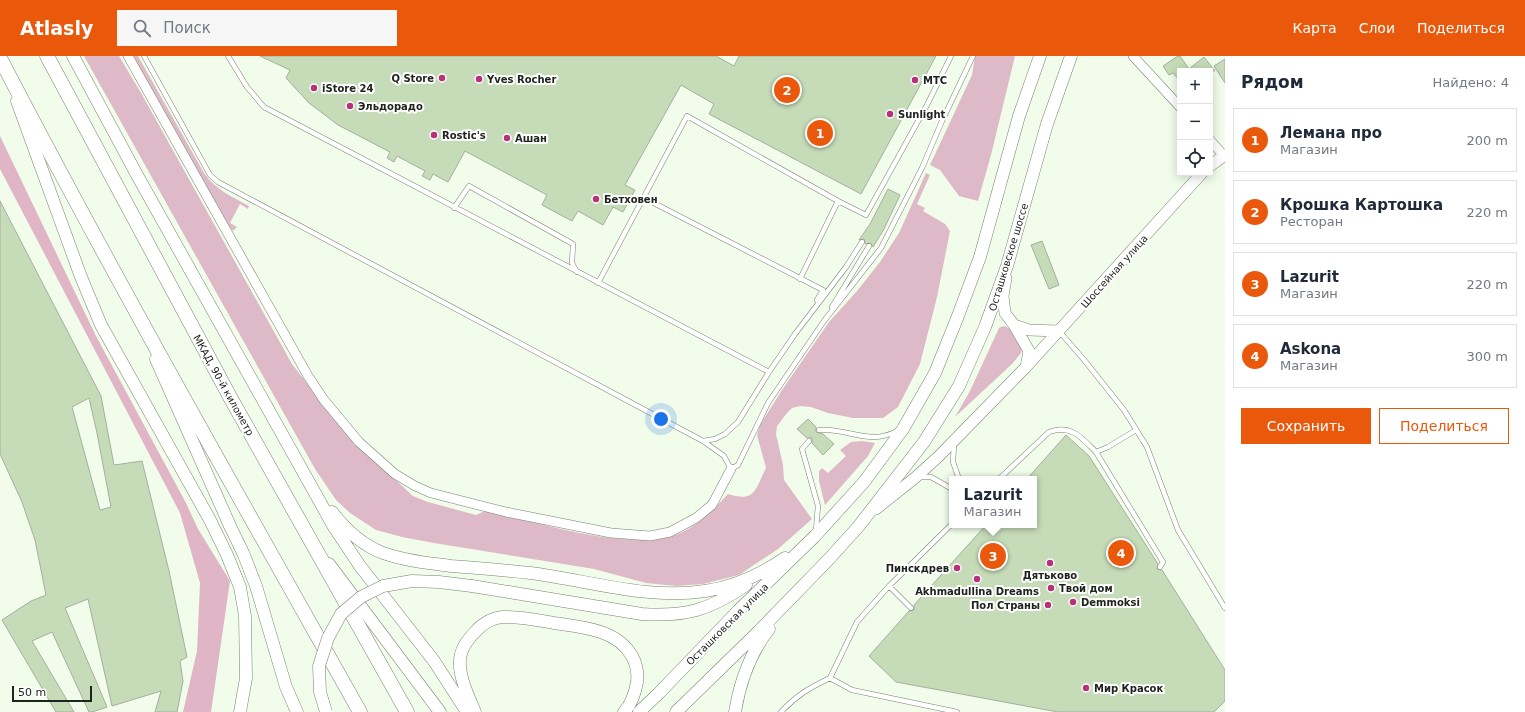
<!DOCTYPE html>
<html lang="ru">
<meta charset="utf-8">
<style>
:root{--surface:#fff;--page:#f6f6f7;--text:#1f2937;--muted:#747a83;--line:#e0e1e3;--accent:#ea580c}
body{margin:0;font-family:"DejaVu Sans",sans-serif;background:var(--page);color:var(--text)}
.controls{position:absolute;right:12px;top:12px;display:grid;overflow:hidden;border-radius:0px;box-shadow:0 2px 10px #0003}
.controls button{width:36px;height:36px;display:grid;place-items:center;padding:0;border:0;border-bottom:1px solid var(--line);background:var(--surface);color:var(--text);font:20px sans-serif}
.scale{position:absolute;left:12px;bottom:10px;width:80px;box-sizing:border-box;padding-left:4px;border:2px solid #20241e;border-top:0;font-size:11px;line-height:14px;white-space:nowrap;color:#20241e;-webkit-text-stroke:3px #fff;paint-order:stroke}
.you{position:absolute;left:661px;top:363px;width:14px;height:14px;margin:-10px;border:3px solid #fff;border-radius:50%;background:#1a73e8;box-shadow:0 0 0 6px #1a73e833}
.badge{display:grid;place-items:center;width:26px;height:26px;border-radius:50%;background:var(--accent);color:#fff;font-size:13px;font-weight:700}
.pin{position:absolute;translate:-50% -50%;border:2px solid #fff;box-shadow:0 1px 4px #0006}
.popup{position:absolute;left:949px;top:420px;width:88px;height:52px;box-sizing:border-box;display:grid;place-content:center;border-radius:0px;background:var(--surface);filter:drop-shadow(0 1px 3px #0005);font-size:13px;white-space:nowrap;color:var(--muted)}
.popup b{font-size:15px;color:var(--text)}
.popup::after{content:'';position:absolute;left:50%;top:100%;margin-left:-8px;border:8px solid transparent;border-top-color:var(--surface)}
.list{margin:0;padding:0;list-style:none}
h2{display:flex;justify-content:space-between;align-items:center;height:52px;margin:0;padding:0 16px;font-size:17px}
h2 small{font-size:13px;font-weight:400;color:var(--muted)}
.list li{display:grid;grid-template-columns:26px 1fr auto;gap:12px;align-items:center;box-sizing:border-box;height:64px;margin:0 8px 8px;padding:0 8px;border:1px solid var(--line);border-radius:0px}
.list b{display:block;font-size:15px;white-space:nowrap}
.list p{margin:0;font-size:13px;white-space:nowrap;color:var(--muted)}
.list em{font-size:13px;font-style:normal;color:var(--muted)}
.actions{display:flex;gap:8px;padding:12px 16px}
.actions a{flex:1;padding:9px 0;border:1px solid var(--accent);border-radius:0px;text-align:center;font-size:14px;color:var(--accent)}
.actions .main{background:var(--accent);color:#fff}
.icon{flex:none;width:22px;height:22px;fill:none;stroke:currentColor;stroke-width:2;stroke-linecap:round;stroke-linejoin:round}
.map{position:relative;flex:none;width:1225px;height:656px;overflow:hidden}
header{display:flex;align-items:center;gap:24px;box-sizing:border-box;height:56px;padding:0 20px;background:var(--accent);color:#fff}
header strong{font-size:19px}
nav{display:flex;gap:22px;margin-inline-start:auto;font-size:14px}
.search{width:280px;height:36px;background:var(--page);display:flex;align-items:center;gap:10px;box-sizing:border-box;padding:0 14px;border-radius:0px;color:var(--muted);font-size:15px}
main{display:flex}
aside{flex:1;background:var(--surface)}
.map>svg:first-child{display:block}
</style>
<header>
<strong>Atlasly</strong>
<div class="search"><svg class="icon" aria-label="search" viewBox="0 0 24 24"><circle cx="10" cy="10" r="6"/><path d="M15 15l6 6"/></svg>Поиск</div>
<nav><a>Карта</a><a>Слои</a><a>Поделиться</a></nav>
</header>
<main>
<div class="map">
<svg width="1225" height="656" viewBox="0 0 1225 656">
<rect width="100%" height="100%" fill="#f1fcea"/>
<path fill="#debac8" d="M84 0H119L141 37 292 308 323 348 364 395 413 440 428 446 476 459 487 454C537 467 626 495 675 479 696 472 713 454 728 438 756 447 755 433 766 412L757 379 760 369 782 334 829 266 857 235 880 206 899 177 926 117 930 119 917 148 925 152 923 155 945 168 950 175 937 241 920 308 898 351 883 362H853L828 357 811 351 800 350 792 352 787 357 777 370 776 378 783 409 784 424 812 463 778 493 739 519 703 528 676 530 646 527 594 513 434 487 402 481 376 474 350 457 336 444 315 413Z
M133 0H138L204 117C216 134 231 140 249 150L248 153 240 148 230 167 237 171 233 175 228 169Z
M975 0H1015L991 99 978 145 959 140 940 114 930 109 972 19Z
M1003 270C1013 272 1024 286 1021 297 1019 300 1015 304 1013 307L955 361 970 335 999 272Z
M862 385 875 387 868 400 825 449 819 425V415L822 412 828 417 846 400 840 394 851 386Z"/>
<path fill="#e0b5c6" d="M0 80 96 280 186 447 198 473 230 525 211 656H183L197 595 200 527 180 457 0 113Z"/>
<path fill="#c6dbb8" stroke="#a5af9e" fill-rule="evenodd" d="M260 0H716L734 10 739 0H936L861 138 709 58 714 48 681 29 625 129 635 134 623 156 613 151 603 169 578 155 572 165 542 149 547 139 465 95 448 126 433 118 430 124 422 120 425 115 397 100 394 106 387 102 390 96 338 69 309 47 286 22 290 14Z
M1178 0H1180L1189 13 1204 1 1215 15H1180V25L1173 17 1169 19 1163 10Z
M1225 3V27L1214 10Z
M888 133 900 139 884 173 873 191 871 187 865 188V185L864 183 859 184 870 168Z
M0 145 101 340 114 409 142 405 169 515 187 601 180 605 183 625 177 656H155L161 635 112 650 88 543 65 552 107 651 92 656H89L52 576 32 585 74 656H56L2 564 31 545 46 539 35 484 22 446 0 398ZM89 342 97 377 111 451 100 454 72 351Z
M1042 185 1059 229 1049 233 1031 189Z
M808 363 816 371V376L823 378 834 388 823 399 812 387V382H807L797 373Z
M1066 379 1089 400 1158 508 1157 513 1162 514 1225 614V645L1214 656H1058L896 626 869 600 909 555 914 554V549L986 469H1034V423H1027Z"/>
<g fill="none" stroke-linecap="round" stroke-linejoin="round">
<g stroke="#788272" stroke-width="5.5">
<path id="service" d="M144 0 210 119 218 126 703 385 724 400 731 413 738 409 768 347 824 265 881 192 922 112 942 65 973 0
M228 0 247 31 264 51 769 316
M644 142 823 234 817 244
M838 145 866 159 927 49 951 0
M454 152 469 130 573 188 572 207 577 216
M598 227 687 60 838 145 800 223
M832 251 869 190
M1059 275 1085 305 1124 354 1147 391 1178 474 1225 552
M819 374C839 372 858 382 876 381 884 381 890 378 898 375
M703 385 715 383 725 378 738 366 769 316 795 278 846 211 862 186
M809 385 802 393 818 450 816 474
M954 388 953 406 959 423
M1096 396 1163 506 1160 511
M919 421H931L952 433
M999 423 1049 376C1071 368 1081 381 1096 396L1108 391 1136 374
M911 552 889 530 952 468
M830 622 852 634 957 656
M781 656C797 639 809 632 830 622L857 566 889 530"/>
</g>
<g stroke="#788272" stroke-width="10">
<path id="minor" d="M128 0 308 320 324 344 359 386 395 418 415 430 431 437 506 456 611 477 650 480 670 476 696 462 712 449 731 413
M1133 0 1180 51
M1210 84 1225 101"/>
</g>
<g stroke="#788272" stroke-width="12">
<path id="tertiary" d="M1210 110 1225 99
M1006 222 1003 240 1005 257 1014 269 1029 295 1026 311
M1014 269 1029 274 1059 275
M876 453 916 421 939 400 1025 312 1202 117"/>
</g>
<g stroke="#788272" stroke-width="13">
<path id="secondary" d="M73 0 137 119 334 471 360 510 434 605 467 656
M17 45 81 221 101 269 210 464 227 499 240 531 245 560 246 622 240 656
M156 303 230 470 244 499 256 530 286 631 297 656
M332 456C345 473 362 489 383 497 405 505 429 507 451 510 478 512 504 514 530 517 587 524 647 544 705 535 735 531 760 519 785 502
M329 508 440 656
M472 530 642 558C685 561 710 554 746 529
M475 656C468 640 456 615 461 598 463 589 470 581 476 575 482 568 492 562 502 561 519 560 537 564 554 567 581 571 617 573 632 600 636 607 638 617 637 626 635 637 632 648 624 656
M639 656 659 637 738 555 815 480 864 426 903 373 935 317 958 260 980 201 1019 60 1040 0
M676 656 759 575 829 503 858 471 924 386 959 330 985 271 1007 210 1047 68 1071 0
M735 656C740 626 750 597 769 573"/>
</g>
<g stroke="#788272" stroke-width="15">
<path id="trunk" d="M47 0 230 341 407 656
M0 2C115 223 238 439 360 656"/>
</g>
<use href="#service" stroke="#fff" stroke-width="4.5"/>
<use href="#minor" stroke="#fff" stroke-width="9"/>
<use href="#tertiary" stroke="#fff" stroke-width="11"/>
<use href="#secondary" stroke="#fff" stroke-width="12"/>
<use href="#trunk" stroke="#fff" stroke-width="14"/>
<g stroke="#788272" stroke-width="13" stroke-linecap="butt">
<path id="secondary-bridge" d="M326 656 320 636 319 610 328 582 341 558 361 541 383 530 412 525 439 526 472 530"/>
</g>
<use href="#secondary-bridge" stroke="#fff" stroke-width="12"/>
</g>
<g fill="#b73278" stroke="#fff" stroke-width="1.5">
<circle cx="442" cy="22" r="4"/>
<circle cx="479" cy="23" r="4"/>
<circle cx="915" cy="24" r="4"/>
<circle cx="314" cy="32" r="4"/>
<circle cx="350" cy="50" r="4"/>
<circle cx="890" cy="58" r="4"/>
<circle cx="434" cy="79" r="4"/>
<circle cx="507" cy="82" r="4"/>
<circle cx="596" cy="143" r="4"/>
<circle cx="1050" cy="507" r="4"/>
<circle cx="957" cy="512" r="4"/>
<circle cx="977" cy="523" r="4"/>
<circle cx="1051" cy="532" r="4"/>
<circle cx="1073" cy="546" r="4"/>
<circle cx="1048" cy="549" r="4"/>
<circle cx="1086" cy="632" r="4"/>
</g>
<g text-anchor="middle" stroke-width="4" stroke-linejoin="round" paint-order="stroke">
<g font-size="10" font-weight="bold" fill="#20241e" stroke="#fff" text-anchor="start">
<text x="434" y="26" text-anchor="end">Q Store</text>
<text x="487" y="27">Yves Rocher</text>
<text x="923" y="28">МТС</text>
<text x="322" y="36">iStore 24</text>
<text x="358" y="54">Эльдорадо</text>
<text x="898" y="62">Sunlight</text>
<text x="442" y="83">Rostic's</text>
<text x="515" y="86">Ашан</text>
<text x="604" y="147">Бетховен</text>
<text x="949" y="516" text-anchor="end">Пинскдрев</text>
<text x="1050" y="523" text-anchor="middle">Дятьково</text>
<text x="1059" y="536">Твой дом</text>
<text x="977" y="539" text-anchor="middle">Akhmadullina Dreams</text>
<text x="1081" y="550">Demmoksi</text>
<text x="1040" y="553" text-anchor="end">Пол Страны</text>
<text x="1094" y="636">Мир Красок</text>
</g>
<g font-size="10" fill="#20241e" stroke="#fff">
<text transform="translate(1008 201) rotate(-73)" y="4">Осташковское шоссе</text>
<text transform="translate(1114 215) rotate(-48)" y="4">Шоссейная улица</text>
<text transform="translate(224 329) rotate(61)" y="4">МКАД, 90-й километр</text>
<text transform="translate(727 568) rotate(-45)" y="4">Осташковская улица</text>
</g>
</g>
</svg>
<div class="controls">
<button>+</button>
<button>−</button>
<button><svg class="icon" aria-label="locate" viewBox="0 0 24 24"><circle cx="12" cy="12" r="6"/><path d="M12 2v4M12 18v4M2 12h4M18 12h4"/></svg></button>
</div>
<div class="scale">50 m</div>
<div class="you"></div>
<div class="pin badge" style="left:820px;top:77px">1</div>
<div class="pin badge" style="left:787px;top:34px">2</div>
<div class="pin badge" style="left:993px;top:500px">3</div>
<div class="popup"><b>Lazurit</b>Магазин</div>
<div class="pin badge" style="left:1121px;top:497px">4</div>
</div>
<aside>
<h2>Рядом<small>Найдено: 4</small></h2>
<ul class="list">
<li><span class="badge">1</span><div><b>Лемана про</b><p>Магазин</p></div><em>200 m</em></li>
<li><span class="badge">2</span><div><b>Крошка Картошка</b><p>Ресторан</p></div><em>220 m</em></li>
<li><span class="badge">3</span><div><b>Lazurit</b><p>Магазин</p></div><em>220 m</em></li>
<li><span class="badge">4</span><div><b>Askona</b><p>Магазин</p></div><em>300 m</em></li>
</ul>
<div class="actions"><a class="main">Сохранить</a><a>Поделиться</a></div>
</aside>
</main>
